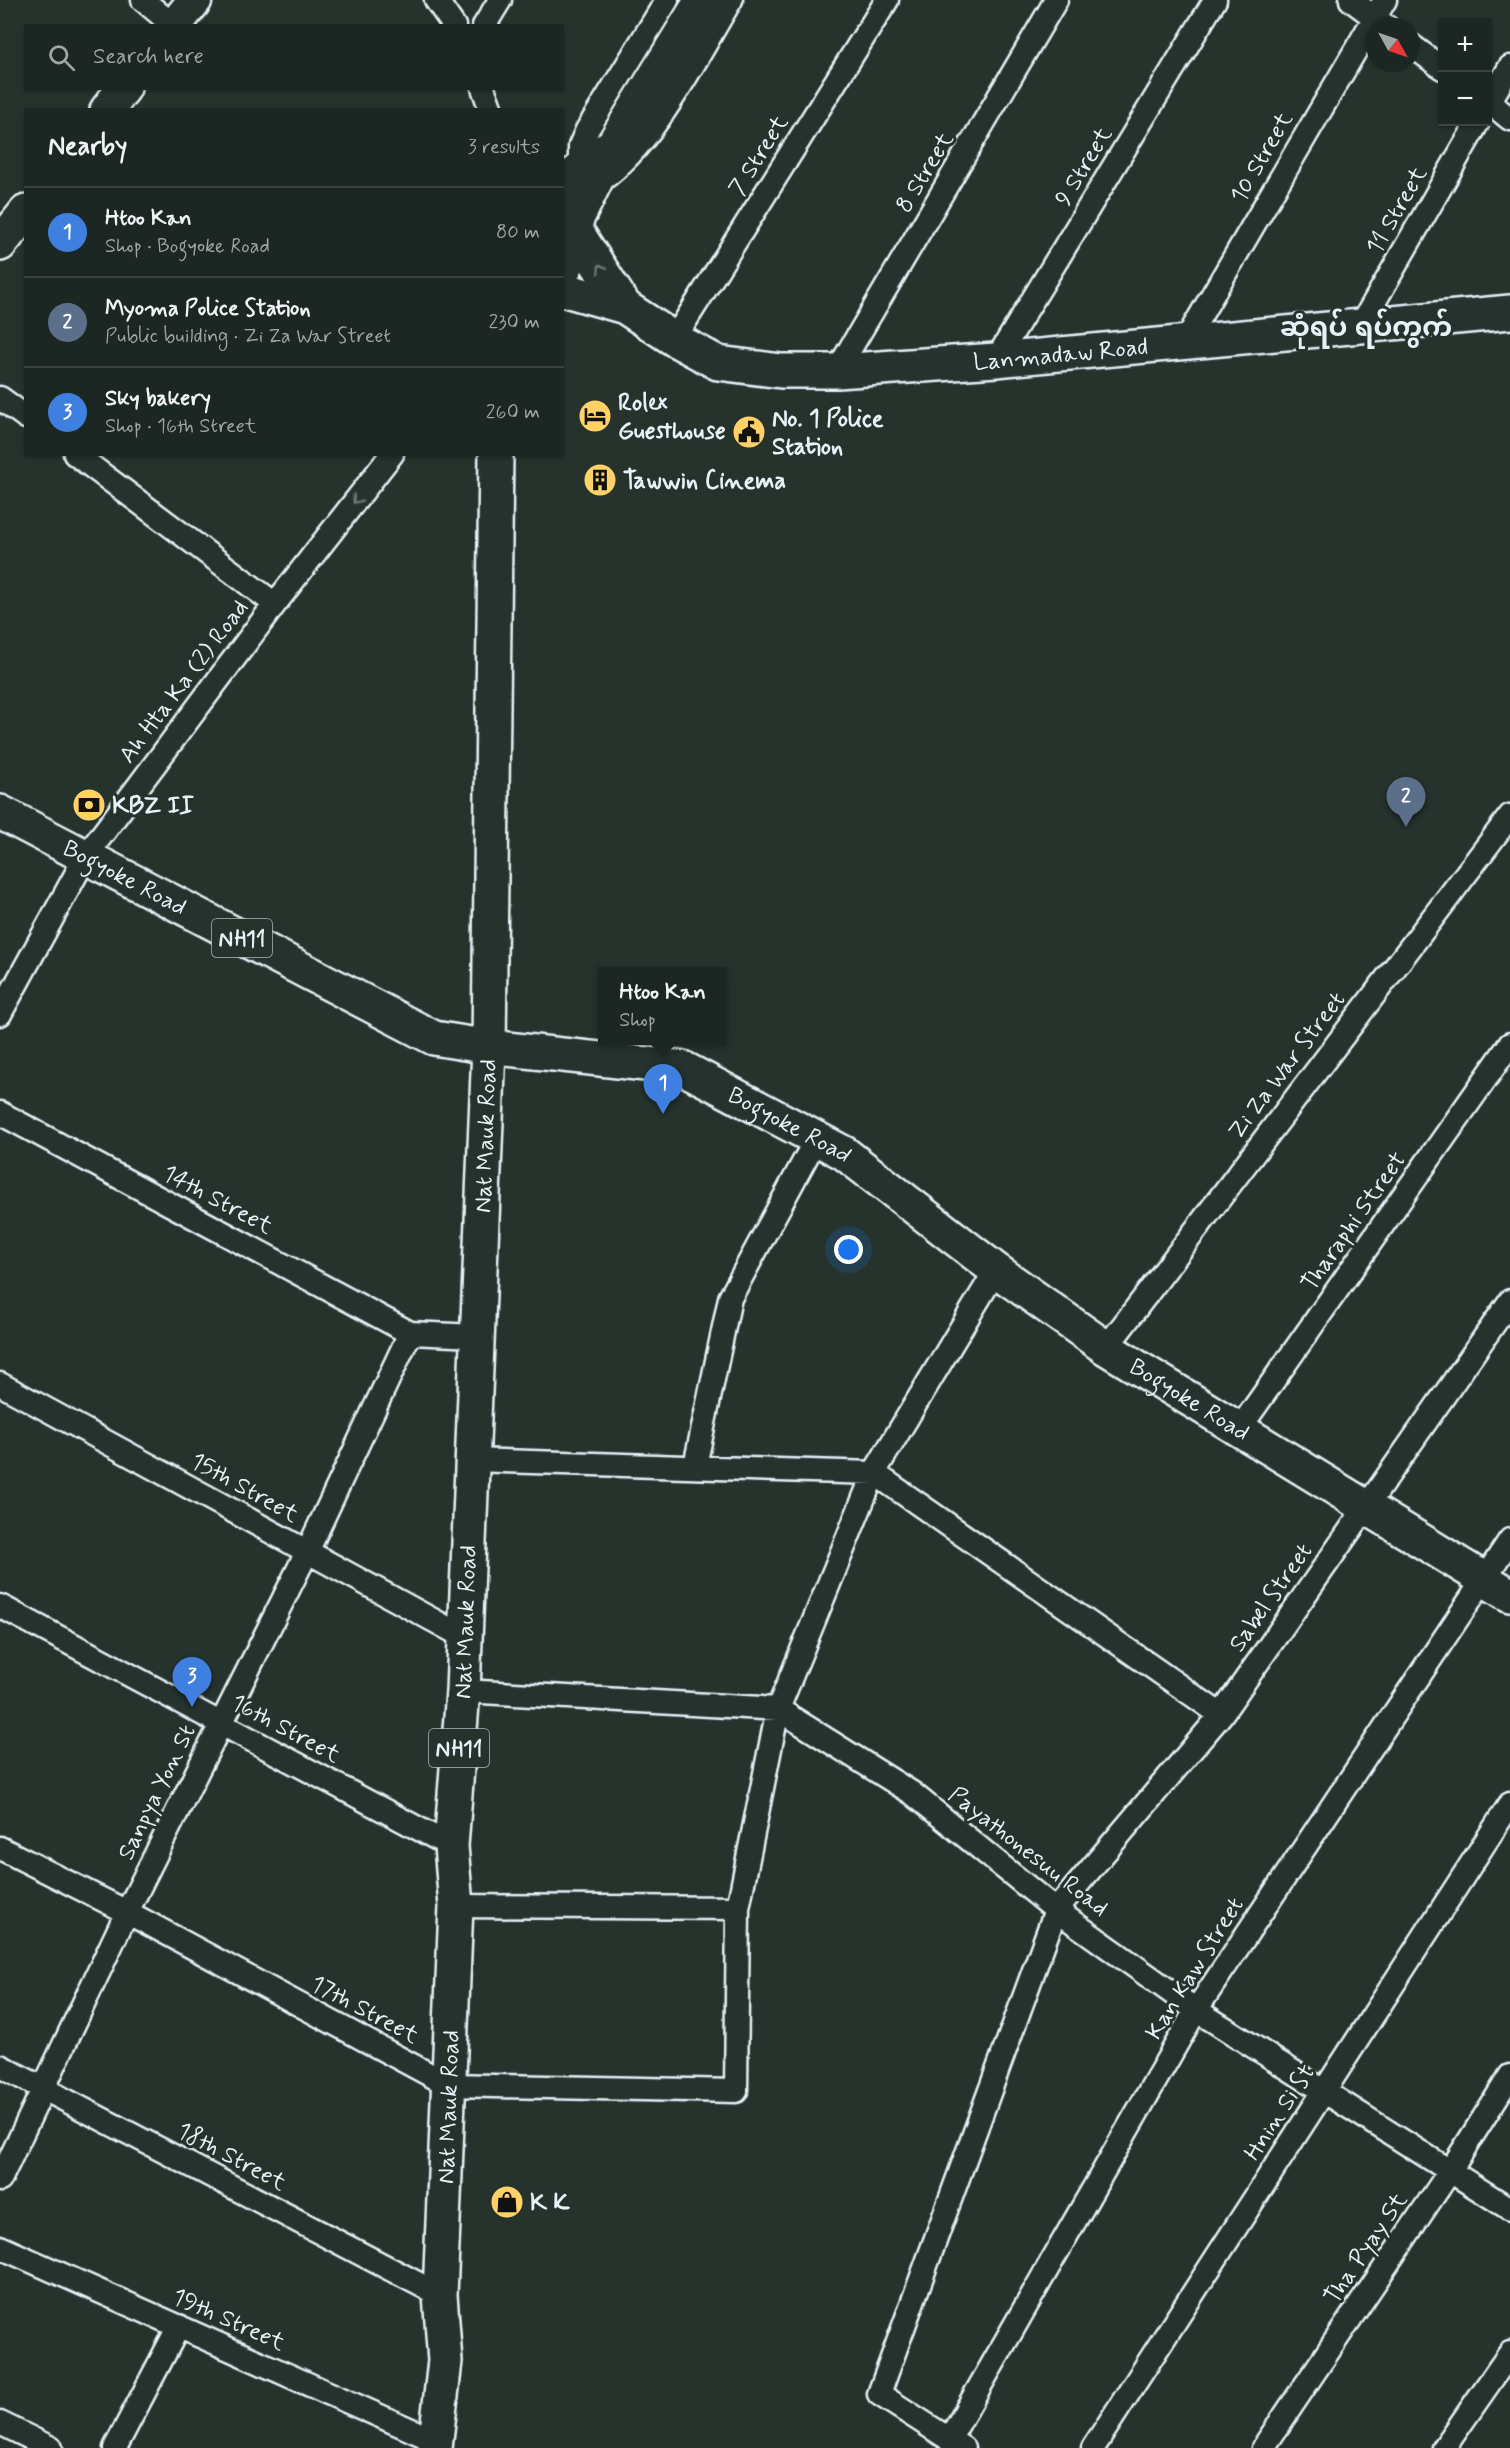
<!DOCTYPE html>
<meta charset="utf-8">
<style>
:root{--surface:#1c2622;--page:#252e2a;--text:#f1f3f6;--muted:#a0a5a5;--line:#3a4340;--accent:#1a73e8}
body{margin:0;font-family:Mynerve,"Noto Sans Myanmar",sans-serif;background:var(--page);color:var(--text)}
.controls{position:absolute;right:18px;top:18px;display:grid;overflow:hidden;border-radius:0px;box-shadow:0 2px 4px #0004}
.controls button{width:54px;height:54px;display:grid;place-items:center;padding:0;border:0;border-bottom:2px solid var(--line);background:var(--surface);color:var(--text);font:30px sans-serif}
.compass{position:absolute;left:1366px;top:18px;width:54px;height:54px;border-radius:50%;background:var(--surface);box-shadow:0 2px 4px #0004;rotate:130deg}
.you{position:absolute;left:849px;top:1250px;width:21px;height:21px;margin:-15px;border:4px solid #fff;border-radius:50%;background:#1a73e8;box-shadow:0 0 0 9px #1a73e833}
.badge{display:grid;place-items:center;width:39px;height:39px;border-radius:50%;background:var(--accent);color:#fff;font-size:20px;font-weight:700}
.pin{position:absolute;translate:-50% -50px;filter:drop-shadow(0 2px 3px #0008)}
.pin::after{content:'';position:absolute;top:32px;width:21px;height:18px;background:inherit;clip-path:polygon(0 0,100% 0,50% 100%)}
.popup{position:absolute;left:598px;top:967px;width:129px;height:78px;box-sizing:border-box;display:grid;place-content:center;border-radius:0px;background:var(--surface);filter:drop-shadow(0 2px 4px #0005);font-size:20px;white-space:nowrap;color:var(--muted)}
.popup b{font-size:22px;color:var(--text)}
.popup::after{content:'';position:absolute;left:50%;top:100%;margin-left:-12px;border:12px solid transparent;border-top-color:var(--surface)}
.list{margin:0;padding:0;list-style:none}
h2{display:flex;justify-content:space-between;align-items:center;height:78px;margin:0;padding:0 24px;font-size:26px}
h2 small{font-size:20px;font-weight:400;color:var(--muted)}
.list li{display:grid;grid-template-columns:39px 1fr auto;gap:18px;align-items:center;box-sizing:border-box;height:90px;padding:0 24px;border-top:2px solid var(--line)}
.list b{display:block;font-size:22px;white-space:nowrap}
.list p{margin:0;font-size:20px;white-space:nowrap;color:var(--muted)}
.list em{font-size:20px;font-style:normal;color:var(--muted)}
.icon{flex:none;width:33px;height:33px;fill:none;stroke:currentColor;stroke-width:2;stroke-linecap:round;stroke-linejoin:round}
.map{position:relative;flex:none;width:1510px;height:2448px;overflow:hidden}
.search{position:absolute;background:var(--surface);box-shadow:0 2px 4px #0004;left:24px;top:24px;width:540px;height:66px;display:flex;align-items:center;gap:15px;box-sizing:border-box;padding:0 21px;border-radius:0px;color:var(--muted);font-size:22px}
.panel{position:absolute;background:var(--surface);box-shadow:0 2px 4px #0004;left:24px;top:108px;width:540px;height:348px;border-radius:0px}
.map>svg:first-child{display:block}
</style>
<div class="map">
<svg width="1510" height="2448" viewBox="0 0 1510 2448">
<rect width="100%" height="100%" fill="#26332d"/>
<filter id="ink" filterUnits="userSpaceOnUse"><feTurbulence type="fractalNoise" baseFrequency=".0167" numOctaves="2"/><feDisplacementMap in="SourceGraphic" scale="12" xChannelSelector="R" yChannelSelector="G"/><feConvolveMatrix kernelMatrix="1 2 1 2 8 2 1 2 1" color-interpolation-filters="sRGB"/></filter>
<g filter="url(#ink)">
<g fill="none" stroke-linecap="round" stroke-linejoin="round">
<g stroke="#e8f1f8" stroke-width="27">
<path id="street" d="M143 0 174 26
M436 0 454 26
M1351 0 1386 26
M484 26 500 0
M1411 45 1442 68
M483 88 491 110
M1488 101 1510 119
M1488 104 1510 67
M580 168V146L587 130 667 0
M600 181C655 143 696 57 731 0
M1361 325 1478 122
M674 339 887 0
M1185 342 1385 0
M996 360 1215 0
M837 371 1056 0
M0 398 26 417
M75 454 275 604
M0 1014 86 856 275 604 392 454
M0 1113 410 1333 476 1336
M1106 1348 1510 816
M0 1384 464 1637
M1240 1428 1510 1044
M471 1460 874 1473 1221 1715
M695 1466 730 1298 816 1139
M0 1606 451 1846
M463 1691 778 1709 912 1793 1056 1910 1196 2010 1510 2209
M0 1848 127 1912 449 2085 736 2091 738 1908 778 1709 874 1473 996 1270
M456 1906 738 1908
M0 2066 440 2295
M0 2180 127 1912 307 1552 410 1333
M0 2247 436 2441
M0 2423 51 2448
M949 2440 1196 2010 1510 1540
M115 2448 179 2326
M963 2448 879 2394 1056 1910 1221 1715 1510 1301
M1093 2448 1510 1804
M1263 2448 1450 2171 1510 2076
M1444 2448 1510 2353"/>
</g>
<g stroke="#e8f1f8" stroke-width="38">
<g id="secondary">
<path d="M174 26 195 0"/>
<path d="M107 110 124 88"/>
<path d="M576 231 625 307"/>
<path d="M0 244 26 212"/>
<path id="s1" d="M562 289 625 307 674 339 718 363 781 371H837L996 360 1510 312"/>
<path id="s2" d="M489 1047 683 1068 844 1153 996 1270 1106 1348 1510 1595"/>
</g>
</g>
<g stroke="#e8f1f8" stroke-width="38">
<path id="primary" d="M562 184 608 148
M574 225 614 143 702 0
M562 272C577 251 581 226 563 206
M489 1047 496 454"/>
</g>
<g stroke="#e8f1f8" stroke-width="38">
<g id="highway">
<path id="s3" d="M0 812 434 1038 489 1047 463 1691 451 1846 456 1906 440 2295 445 2361 435 2448"/>
</g>
</g>
<use href="#street" stroke="#26332d" stroke-width="22"/>
<use href="#secondary" stroke="#26332d" stroke-width="33"/>
<use href="#primary" stroke="#26332d" stroke-width="33"/>
<use href="#highway" stroke="#26332d" stroke-width="33"/>
</g>
<defs><path id="oneway-chevron" d="M-2-3.5L2.5 0L-2 3.5" fill="none" stroke-width="1.6" stroke-linecap="round" stroke-linejoin="round" transform="scale(1.5)"/></defs>
<g stroke="#6a7674">
<use href="#oneway-chevron" transform="translate(601 268) rotate(-122)"/>
<use href="#oneway-chevron" transform="translate(356 500) rotate(128)"/>
</g>
</g>
<defs>
<g id="hotel-disc" transform="scale(1.725)"><circle r="9.5" fill="#ffd166" stroke="#26332d"/><path d="M-6-4.5h1.5V1H6V5H4.5V3h-9V5H-6ZM-4 0a1.8 1.8 0 1 1 3.6 0ZM.5 0V-2.5h3Q6-2.5 6 0Z" fill="#111"/></g>
<g id="civic-disc" transform="scale(1.725)"><circle r="9.5" fill="#ffd166" stroke="#26332d"/><path d="M-.6-6.5H3V-4.5H.6V-3L4-1V1h2V6H-6V1h2V-1L-.6-3ZM-1.2 2.5V6h2.4V2.5Z" fill="#111"/></g>
<g id="building-disc" transform="scale(1.725)"><circle r="9.5" fill="#ffd166" stroke="#26332d"/><path d="M-4-6H4V6H1V3H-1V6H-4ZM-2.5-4.3h1.7v1.8h-1.7ZM.8-4.3h1.7v1.8H.8ZM-2.5-1h1.7V.8h-1.7ZM.8-1h1.7V.8H.8Z" fill="#111"/></g>
<g id="bank-disc" transform="scale(1.725)"><circle r="9.5" fill="#ffd166" stroke="#26332d"/><path d="M-6-4H6V4H-6ZM0-2.3a2.3 2.3 0 1 0 0 4.6a2.3 2.3 0 1 0 0-4.6Z" fill="#111"/></g>
<g id="shop-disc" transform="scale(1.725)"><circle r="9.5" fill="#ffd166" stroke="#26332d"/><path d="M-5-2.5h2.3a2.7 3.5 0 0 1 5.4 0H5L5.5 6h-11ZM-1.5-2.5h3a1.5 2.3 0 0 0-3 0Z" fill="#111"/></g>
</defs>
<g fill-rule="evenodd">
<use href="#hotel-disc" x="595" y="416"/>
<use href="#civic-disc" x="749" y="432"/>
<use href="#building-disc" x="600" y="480"/>
<use href="#bank-disc" x="89" y="805"/>
<use href="#shop-disc" x="507" y="2202"/>
</g>
<g text-anchor="middle" stroke-width="6" stroke-linejoin="round" paint-order="stroke">
<g fill="#26332d" stroke="#aeb8bb" stroke-width="1.5">
<rect x="212" y="919" width="60" height="38" rx="4.5"/>
<rect x="429" y="1729" width="60" height="38" rx="4.5"/>
</g>
<g font-size="22" font-weight="bold" fill="#e8f1f8">
<text x="242" y="946">NH11</text>
<text x="459" y="1756">NH11</text>
</g>
<g font-size="24" fill="#e8f1f8" stroke="#26332d">
<text transform="translate(758 155) rotate(-58)" y="8">7 Street</text>
<text transform="translate(1261 157) rotate(-60)" y="8">10 Street</text>
<text transform="translate(1083 166) rotate(-59)" y="8">9 Street</text>
<text transform="translate(924 172) rotate(-59)" y="8">8 Street</text>
<text transform="translate(1396 210) rotate(-60)" y="8">11 Street</text>
<text dy="8" stroke="none"><textPath href="#s1" startOffset="518">Lanmadaw Road</textPath></text>
<text transform="translate(183 681) rotate(-53)" y="8">Ah Hta Ka (2) Road</text>
<text dy="8" stroke="none"><textPath href="#s3" startOffset="141">Bogyoke Road</textPath></text>
<text transform="translate(1286 1065) rotate(-53)" y="8">Zi Za War Street</text>
<text dy="8" stroke="none"><textPath href="#s2" startOffset="316">Bogyoke Road</textPath></text>
<text transform="translate(485 1136) rotate(-88)" y="8">Nat Mauk Road</text>
<text transform="translate(218 1199) rotate(28)" y="8">14th Street</text>
<text transform="translate(1353 1221) rotate(-55)" y="8">Tharaphi Street</text>
<text dy="8" stroke="none"><textPath href="#s2" startOffset="802">Bogyoke Road</textPath></text>
<text transform="translate(245 1487) rotate(29)" y="8">15th Street</text>
<text transform="translate(1270 1597) rotate(-55)" y="8">Sabel Street</text>
<text transform="translate(465 1622) rotate(-88)" y="8">Nat Mauk Road</text>
<text transform="translate(286 1728) rotate(28)" y="8">16th Street</text>
<text transform="translate(156 1792) rotate(-64)" y="8">Sanpya Yon St</text>
<text transform="translate(1029 1851) rotate(38)" y="8">Payathonesuu Road</text>
<text transform="translate(1194 1968) rotate(-58)" y="8">Kan Kaw Street</text>
<text transform="translate(365 2009) rotate(28)" y="8">17th Street</text>
<text transform="translate(448 2107) rotate(-88)" y="8">Nat Mauk Road</text>
<text transform="translate(1279 2112) rotate(-57)" y="8">Hnin Si St</text>
<text transform="translate(232 2156) rotate(28)" y="8">18th Street</text>
<text transform="translate(1365 2248) rotate(-56)" y="8">Tha Pyay St</text>
<text transform="translate(229 2319) rotate(24)" y="8">19th Street</text>
</g>
<g font-size="24" font-weight="bold" fill="#e8f1f8" stroke="#26332d" text-anchor="start">
<text x="618" y="410">Rolex<tspan x="618" dy="28">Guesthouse</tspan></text>
<text x="772" y="426">No. 1 Police<tspan x="772" dy="28">Station</tspan></text>
<text x="623" y="488">Tawwin Cinema</text>
<text x="112" y="813">KBZ II</text>
<text x="530" y="2210">K K</text>
</g>
<g font-size="27" font-weight="bold" fill="#e8f1f8" stroke="#26332d">
<text x="1366" y="336">ဆုံရပ် ရပ်ကွက်</text>
</g>
</g>
</svg>
<div class="controls">
<button>+</button>
<button>−</button>
</div>
<svg class="compass" viewBox="-18 -18 36 36"><path d="M0-13l5 13h-10z" fill="#e53935"/><path d="M0 13l5-13h-10z" fill="#a0a5a5"/></svg>
<div class="you"></div>
<div class="pin badge" style="left:663px;top:1114px;background:#3f7fe0">1</div>
<div class="popup"><b>Htoo Kan</b>Shop</div>
<div class="pin badge" style="left:1406px;top:827px;background:#5c6f8a">2</div>
<div class="pin badge" style="left:192px;top:1707px;background:#3f7fe0">3</div>
<div class="search"><svg class="icon" aria-label="search" viewBox="0 0 24 24"><circle cx="10" cy="10" r="6"/><path d="M15 15l6 6"/></svg>Search here</div>
<section class="panel">
<h2>Nearby<small>3 results</small></h2>
<ul class="list">
<li><span class="badge" style="background:#3f7fe0">1</span><div><b>Htoo Kan</b><p>Shop · Bogyoke Road</p></div><em>80 m</em></li>
<li><span class="badge" style="background:#5c6f8a">2</span><div><b>Myoma Police Station</b><p>Public building · Zi Za War Street</p></div><em>230 m</em></li>
<li><span class="badge" style="background:#3f7fe0">3</span><div><b>Sky bakery</b><p>Shop · 16th Street</p></div><em>260 m</em></li>
</ul>
</section>
</div>
